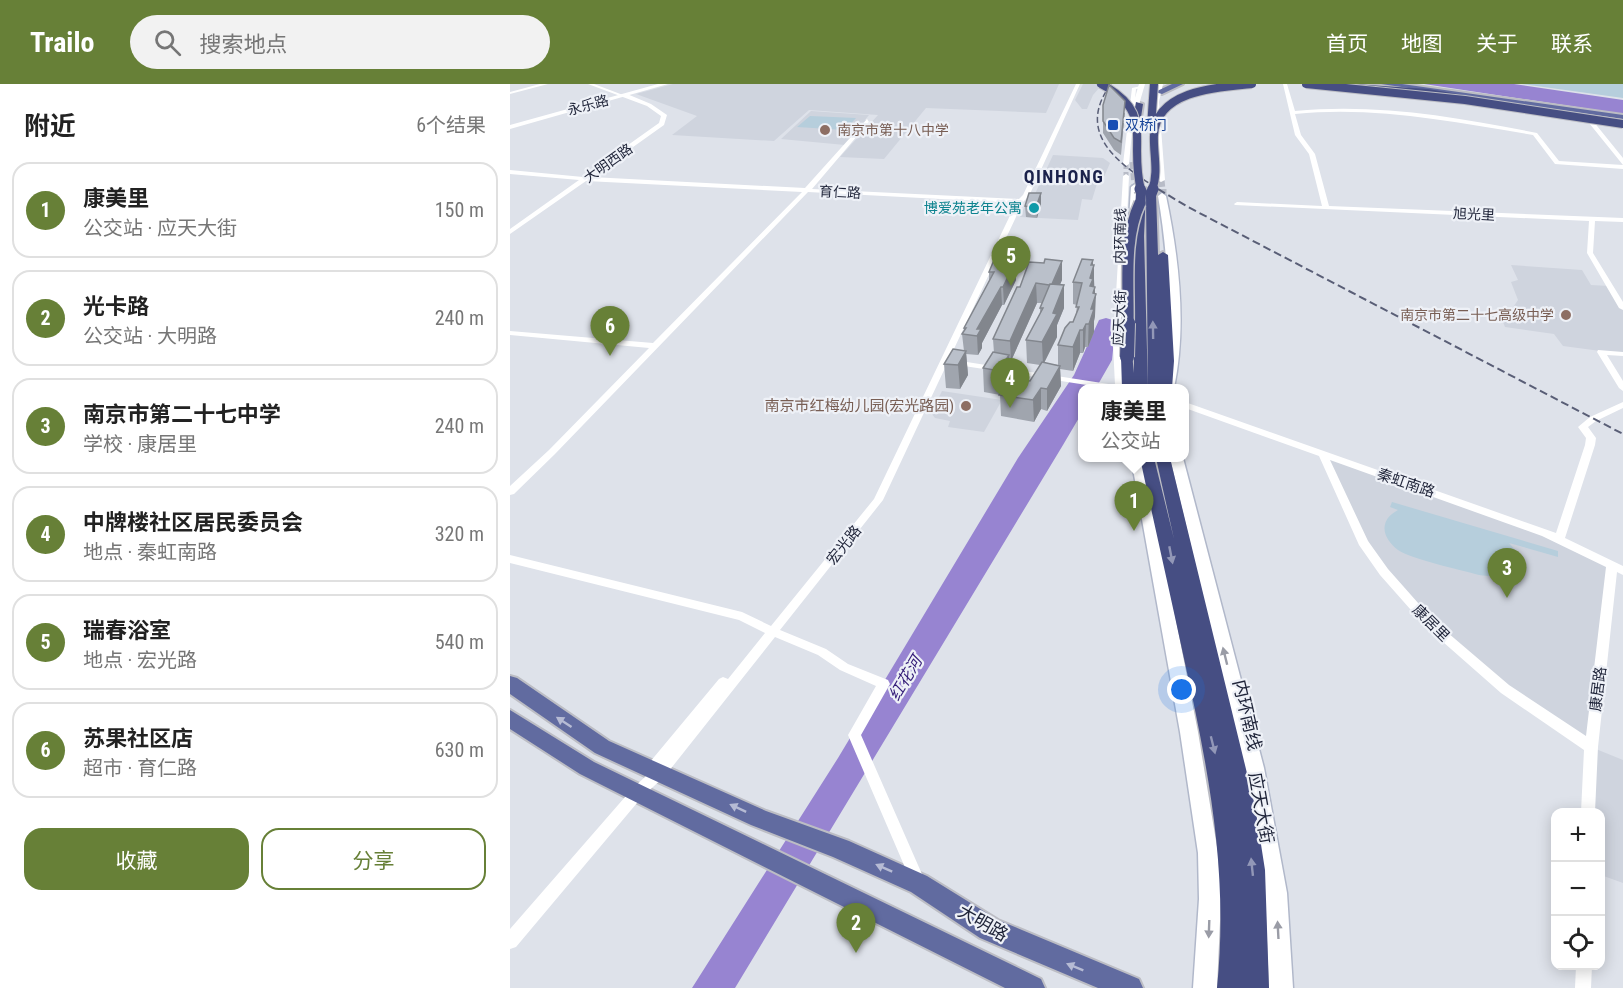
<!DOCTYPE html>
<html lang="zh">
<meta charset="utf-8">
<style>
:root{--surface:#fff;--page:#f2f2f2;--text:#222;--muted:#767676;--line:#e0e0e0;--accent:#678037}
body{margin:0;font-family:"Roboto Condensed","Noto Sans SC",sans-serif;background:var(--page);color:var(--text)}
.controls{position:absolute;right:18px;bottom:18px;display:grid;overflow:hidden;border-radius:12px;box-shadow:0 3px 15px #0003}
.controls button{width:54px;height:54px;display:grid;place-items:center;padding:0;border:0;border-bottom:2px solid var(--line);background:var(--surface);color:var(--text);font:30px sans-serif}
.you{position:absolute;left:672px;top:606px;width:21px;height:21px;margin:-15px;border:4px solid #fff;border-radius:50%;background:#1a73e8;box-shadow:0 0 0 9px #1a73e833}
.badge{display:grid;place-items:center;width:39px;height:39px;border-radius:50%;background:var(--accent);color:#fff;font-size:20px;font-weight:700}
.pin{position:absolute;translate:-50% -50px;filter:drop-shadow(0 2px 3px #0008)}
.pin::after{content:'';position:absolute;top:32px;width:21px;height:18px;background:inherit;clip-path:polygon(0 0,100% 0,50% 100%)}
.popup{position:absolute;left:568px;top:300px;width:111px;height:78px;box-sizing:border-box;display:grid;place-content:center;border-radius:12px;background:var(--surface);filter:drop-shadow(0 2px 4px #0005);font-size:20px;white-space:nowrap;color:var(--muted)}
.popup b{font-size:22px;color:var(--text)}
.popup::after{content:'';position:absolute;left:50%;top:100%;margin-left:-12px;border:12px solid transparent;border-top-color:var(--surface)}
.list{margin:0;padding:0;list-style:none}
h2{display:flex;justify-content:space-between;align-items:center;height:78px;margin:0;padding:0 24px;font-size:26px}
h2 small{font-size:20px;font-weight:400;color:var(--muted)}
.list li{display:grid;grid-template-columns:39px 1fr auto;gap:18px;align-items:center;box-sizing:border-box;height:96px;margin:0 12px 12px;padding:0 12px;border:2px solid var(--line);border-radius:18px}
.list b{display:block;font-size:22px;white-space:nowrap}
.list p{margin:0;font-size:20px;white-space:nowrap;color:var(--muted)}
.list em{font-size:20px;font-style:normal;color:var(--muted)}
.actions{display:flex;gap:12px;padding:18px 24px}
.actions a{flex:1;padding:14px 0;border:2px solid var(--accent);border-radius:18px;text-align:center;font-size:21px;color:var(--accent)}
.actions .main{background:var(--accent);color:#fff}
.icon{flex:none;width:33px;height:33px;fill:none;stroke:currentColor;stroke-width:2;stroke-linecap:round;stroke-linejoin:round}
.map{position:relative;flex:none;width:1113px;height:904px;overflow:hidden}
header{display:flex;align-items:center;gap:36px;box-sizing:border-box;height:84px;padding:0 30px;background:var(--accent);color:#fff}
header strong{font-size:28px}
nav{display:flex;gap:33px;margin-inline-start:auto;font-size:21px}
.search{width:420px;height:54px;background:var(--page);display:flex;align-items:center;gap:15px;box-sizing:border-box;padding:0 21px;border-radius:33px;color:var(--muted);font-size:22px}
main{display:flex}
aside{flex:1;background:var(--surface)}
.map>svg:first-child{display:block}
</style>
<header>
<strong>Trailo</strong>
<div class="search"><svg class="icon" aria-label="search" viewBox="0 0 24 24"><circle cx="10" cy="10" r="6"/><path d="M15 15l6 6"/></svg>搜索地点</div>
<nav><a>首页</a><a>地图</a><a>关于</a><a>联系</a></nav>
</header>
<main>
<aside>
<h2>附近<small>6个结果</small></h2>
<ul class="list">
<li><span class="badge">1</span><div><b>康美里</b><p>公交站 · 应天大街</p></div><em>150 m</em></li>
<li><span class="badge">2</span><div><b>光卡路</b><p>公交站 · 大明路</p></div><em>240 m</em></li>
<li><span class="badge">3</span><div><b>南京市第二十七中学</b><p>学校 · 康居里</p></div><em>240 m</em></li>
<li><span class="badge">4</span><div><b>中牌楼社区居民委员会</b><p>地点 · 秦虹南路</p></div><em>320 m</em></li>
<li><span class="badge">5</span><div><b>瑞春浴室</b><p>地点 · 宏光路</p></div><em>540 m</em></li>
<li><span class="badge">6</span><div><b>苏果社区店</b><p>超市 · 育仁路</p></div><em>630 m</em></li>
</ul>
<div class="actions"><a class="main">收藏</a><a>分享</a></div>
</aside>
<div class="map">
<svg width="1113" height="904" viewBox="0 0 1113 904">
<rect width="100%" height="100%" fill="#dee2ea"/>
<path fill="#cfd4de" d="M163 0H549L536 29 416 24 374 75 330 73 368 31 299 26 264 57 162 51 187 32 126 10Z
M573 0H588L590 3 583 11 577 25H572L565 16Z
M301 27 359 31 355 36 357 37 335 61 271 55Z
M543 71 593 74 600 79 594 93H589L582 116 572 115 568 136 510 133 517 117 524 112Z
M1001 181 1072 186 1081 201 1099 202 1113 224V270L1053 262 1044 250 995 243 993 238 1008 216 1001 198 1008 196Z
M432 307 492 316 474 348 438 343 440 337 425 334 421 329Z
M813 370 1036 448 1102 481 1081 663 1113 676V799L1091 791 1090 728H1078L1081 663 958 574 874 488Z"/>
<path fill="#b6cedc" d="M1012 0H1113V14Z
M300 32 346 34 335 46 287 43Z
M882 418 1048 467V473L999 459 1006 467 1007 481C996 493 984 493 969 491 951 486 901 475 888 466 871 453 869 436 888 426L880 423Z"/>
<path fill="#9784d1" d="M914 0H1004L1113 16V30Z
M596 234 606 237 602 276 586 304H573V327L553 361 225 904H182L328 674 508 374 564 291 589 236Z"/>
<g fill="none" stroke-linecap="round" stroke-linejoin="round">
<path stroke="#b8bcc7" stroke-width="5" stroke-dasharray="5 3" stroke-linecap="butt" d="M616 80V92"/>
<path stroke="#b8bcc7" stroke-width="7" stroke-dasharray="7 4" stroke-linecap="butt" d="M623 78 625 103
M651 96 652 106"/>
<path stroke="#b8bcc7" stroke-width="9" stroke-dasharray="9 4.5" stroke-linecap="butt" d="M652 105V112"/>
<g stroke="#b1b8ca" stroke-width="3">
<path id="secondary" d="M625 100 629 103V136L624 139 619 136 621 103Z
M652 109 656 112C669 174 677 242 664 304H652C662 240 659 176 648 112Z
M621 374H634L688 648 708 769 711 815 707 904H683L689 815 688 769 670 648Z
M660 374H673L754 684 777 809 783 904H759L755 809 734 684Z"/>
</g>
<g stroke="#bcbdc4" stroke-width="4">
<path id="primary" d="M662 0H673L652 10 645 8Z
M871 0H892L1113 31V35Z
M0 592 7 594 99 657 256 727 339 757 417 792 488 836 629 895 633 904H588L470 854 401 808 323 773 241 741 85 669 0 610Z
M0 626 84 678 531 895 535 904H495L70 690 0 645Z"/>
</g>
<g stroke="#bcbdc4" stroke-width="4">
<path id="trunk" d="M843 0 918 5 978 15 974 17Z
M626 18 633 20 630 40 626 43 622 40Z
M631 104 636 107 634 152 638 304H612L611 273 612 270H622L624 289V152L626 107Z
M641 107 646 110 648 171 653 168 658 171 664 277 662 304H638L636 110Z
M630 374H644L664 455 646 374H660L745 722 755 786 759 904H733V898V904H707C719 786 698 684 673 570 659 505 644 439 630 374Z"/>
</g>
<path fill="#fff" fill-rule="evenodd" d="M30 0H38L0 10V8Z
M78 0H84L113 11 117 10 141 20 157 31 154 41 81 93 295 104 357 35 359 38 302 105 509 115 513 111 566 0H570L519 112 513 118 373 416 270 546 316 565 338 580 378 596 380 600 351 651 415 797 413 802 408 804 403 802 338 651 366 602 330 586 308 571 265 553 155 692 132 713 6 863 0 865V845L122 705 136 692 133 688 135 684 209 595 213 593 218 595 255 549 229 536 0 479V471L232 528 261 542 364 415 506 119 298 108 45 370 4 410 0 411V402L39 366 139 264 0 251V247L143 259 292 108 76 97 0 150V145L69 96 0 90V86L73 93 149 39 151 32 137 22Z
M773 0H777L785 27C866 19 947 33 1027 49L1049 77 1113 81V85L1045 80 1023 51C943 38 867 22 785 30L791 51 805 70 819 122 1113 134V138L1085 137 1083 169 1113 218V226L1109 224 1077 169 1079 137 725 121 724 120 727 118 812 122 799 70 785 51Z
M631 2 633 4 626 5 619 80 616 82 613 80 622 4Z
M616 90 619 92 611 261 614 304H596L441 280 440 278 444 276 605 301 603 261 613 92Z
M1088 266 1113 268V272L1097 271 1113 297V307L1109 304 1087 268Z
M675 318 1046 449 1075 361 1076 354 1068 343 1080 333 1113 318V324L1086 337 1078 343 1086 354 1085 361 1055 454 1113 482V491L1107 488 1088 663 1085 728H1071L1074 666 991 609 916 543 870 491 849 461 809 372 675 324ZM820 376 1032 452 1096 483 1076 652 999 601 924 537 878 485 858 457Z
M1066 882H1082L1081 904H1065Z"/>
<path fill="#fff" fill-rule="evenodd" d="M148 0H158L0 45V41Z
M629 0H635L628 24 627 42 624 44 621 42 622 24Z
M647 0H653L649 18 655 96 651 98 647 96 643 18Z
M1075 32H1079L1113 74V81L1075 34Z"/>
<use href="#secondary" fill="#fff" fill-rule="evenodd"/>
<use href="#primary" fill="#616ba0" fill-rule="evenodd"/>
<use href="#trunk" fill="#464e83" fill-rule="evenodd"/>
<path stroke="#595e76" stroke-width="1.5" stroke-dasharray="6 3" stroke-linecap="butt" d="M601 0C564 50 610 81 650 106"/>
<path stroke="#595e76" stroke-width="2" stroke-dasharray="8 4" stroke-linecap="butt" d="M648 105 678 123 1113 350"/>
<g stroke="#bcbdc4" stroke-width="10" stroke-linecap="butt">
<path id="trunk-bridge-far2" d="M591 0C646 29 618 56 631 106
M796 0 955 16 1113 40
M641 43 644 0
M642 106C649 88 643 69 644 51 646 6 709 3 742 0"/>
</g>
<g stroke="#bcbdc4" stroke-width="14" stroke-linecap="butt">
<path id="trunk-bridge-far1" d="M630 105 631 107
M641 110 643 105
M618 240C619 201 613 155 630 119"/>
</g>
<g stroke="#bcbdc4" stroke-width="16" stroke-linecap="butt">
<path id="trunk-bridge" d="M617 273 618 239"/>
</g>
<use href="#trunk-bridge-far2" stroke="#464e83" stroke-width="8"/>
<use href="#trunk-bridge-far1" stroke="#464e83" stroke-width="11"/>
<use href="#trunk-bridge" stroke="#464e83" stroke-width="14"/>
</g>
<path fill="#a0a5ae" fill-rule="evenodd" d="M593 21 615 29 611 71 604 66 593 49Z
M531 120 527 134 516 133 515 122Z
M484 176 506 196 494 221H492L472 259V264L468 271 456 270 458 291 450 305 436 304 434 280 454 267 452 250 454 247V244L479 197V188Z
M519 178 552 196 550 200 554 224 547 241V253L534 279 548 281V261L563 238 566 230 567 221 563 220V198L583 181 585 209V232L584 237V248L578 263H575L573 269H570L563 287 550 285 551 302 537 327 531 325 524 338 491 332 490 311 474 308 473 284 484 269 483 255 510 203ZM527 219H532L530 224V230L516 256 517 279 530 281 520 297 500 294 499 277H501Z"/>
<path fill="#82868d" d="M531 109V120L527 134 526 123Z
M583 176V185L584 181V204L585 203V213L586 210 585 232 584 237V248L578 263 580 194 581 181Z
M552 177V196L542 220V201Z
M505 178 506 196 494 221 493 203Z
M526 199 527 219 501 277 500 257Z
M554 201V224L547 241V253L533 281 532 258Z
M491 203 492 221 472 259V264L468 271 467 252V245Z
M576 240 575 263 573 269V246Z
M570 246V269L563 287V263Z
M456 267 458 291 450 305 448 281Z
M499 271 500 295 491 311 489 287Z
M550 282 551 302 537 327V305Z
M531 304V325L524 338 523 316Z"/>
<path fill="#bac0ca" stroke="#82868d" stroke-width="1.5" d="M599 1 615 17 611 58 604 54 593 37V21Z
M519 109H531L526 123 515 122Z
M535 175 552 177 542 200H540L539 201 526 199 500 257 483 255 507 203H510L519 178 534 179Z
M572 175 583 176 581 181H584L580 194 583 195 580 202 585 203 583 209 586 210 581 225H584L579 240H576L573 246H570L563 263 548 261 555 244 560 238H563L569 223H566L572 199 563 198Z
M484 176 505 178 493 203H491L467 245H471L467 252 452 250 456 244H454L484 188H479Z
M540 200 554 201 543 229 547 230 532 258 516 256 533 224H530Z
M443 265 456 267 448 281 434 280Z
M483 268 499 271 489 287 473 284Z
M532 278 550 282 537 305 531 304 523 316 489 311 499 294 520 297Z"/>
<defs><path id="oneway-solid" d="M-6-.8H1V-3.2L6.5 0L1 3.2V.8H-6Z" transform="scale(1.5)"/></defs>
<g fill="#9297b7">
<use href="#oneway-solid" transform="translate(643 246) rotate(-91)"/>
<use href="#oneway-solid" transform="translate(661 471) rotate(79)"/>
<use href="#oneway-solid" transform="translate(703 661) rotate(76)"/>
<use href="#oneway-solid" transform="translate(742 783) rotate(-96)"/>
</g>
<g fill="#9a9ca6">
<use href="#oneway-solid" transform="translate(715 572) rotate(-104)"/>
<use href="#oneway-solid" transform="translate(699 845) rotate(92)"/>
<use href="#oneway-solid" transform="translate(768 846) rotate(-93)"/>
</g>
<g fill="#b6bbd4">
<use href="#oneway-solid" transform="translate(54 638) rotate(-147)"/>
<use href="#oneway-solid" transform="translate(228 724) rotate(-155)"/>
<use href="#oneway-solid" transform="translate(374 784) rotate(-156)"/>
<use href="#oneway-solid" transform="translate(565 883) rotate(-158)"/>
</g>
<rect fill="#1a4fb4" stroke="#eef1f7" stroke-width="2" x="597" y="35" width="12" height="12" rx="3"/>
<g fill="#8d6e63" stroke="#eef1f7" stroke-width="2">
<circle cx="315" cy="46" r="6"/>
<circle cx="1056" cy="231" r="6"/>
<circle cx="456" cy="322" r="6"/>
</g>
<circle fill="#0f9aa8" stroke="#eef1f7" stroke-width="2" cx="524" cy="124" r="6"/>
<g text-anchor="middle" stroke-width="4.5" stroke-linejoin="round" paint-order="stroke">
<g font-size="14" fill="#1f2439" stroke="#eef1f7">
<text transform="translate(78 21) rotate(-15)" y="5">永乐路</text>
<text transform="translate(98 79) rotate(-35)" y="5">大明西路</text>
<text transform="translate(330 108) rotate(3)" y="5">育仁路</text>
<text transform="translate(964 130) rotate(3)" y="5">旭光里</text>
<text transform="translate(610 152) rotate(-89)" y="5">内环南线</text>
<text transform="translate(609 234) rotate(-87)" y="5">应天大街</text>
</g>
<g font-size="14" fill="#164399" stroke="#eef1f7" text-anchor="start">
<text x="615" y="46">双桥门</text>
</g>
<g font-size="14" fill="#785e54" stroke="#eef1f7" text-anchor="start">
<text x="327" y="51">南京市第十八中学</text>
<text x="1044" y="236" text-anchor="end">南京市第二十七高级中学</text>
</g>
<g font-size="14" fill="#0d838f" stroke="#eef1f7" text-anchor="end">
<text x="512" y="129">博爱苑老年公寓</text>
</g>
<g font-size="15" fill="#785e54" stroke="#eef1f7" text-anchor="end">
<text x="444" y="327">南京市红梅幼儿园(宏光路园)</text>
</g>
<g font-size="15" fill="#1f2439" stroke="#eef1f7">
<text transform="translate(896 399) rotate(19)" y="5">秦虹南路</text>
<text transform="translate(334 461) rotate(-51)" y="5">宏光路</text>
<text transform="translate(921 539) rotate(45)" y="5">康居里</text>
<text transform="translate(1088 605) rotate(-83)" y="5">康居路</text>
</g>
<g font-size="16" font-style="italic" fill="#311976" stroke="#eef1f7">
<text transform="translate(395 594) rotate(-59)" y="6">红花河</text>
</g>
<g font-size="18" font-weight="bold" letter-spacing="1.5" fill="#1b224b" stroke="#eef1f7">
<text x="554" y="99">QINHONG</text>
</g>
<g font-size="18" fill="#1f2439" stroke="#eef1f7">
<text transform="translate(737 631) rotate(77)" y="6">内环南线</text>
<text transform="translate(751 724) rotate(80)" y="6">应天大街</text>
<text transform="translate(473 839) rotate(30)" y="6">大明路</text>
</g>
</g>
</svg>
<div class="controls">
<button>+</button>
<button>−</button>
<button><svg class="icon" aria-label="locate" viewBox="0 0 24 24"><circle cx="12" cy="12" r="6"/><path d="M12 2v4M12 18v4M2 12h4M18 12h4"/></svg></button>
</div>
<div class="you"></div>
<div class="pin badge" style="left:624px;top:447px">1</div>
<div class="popup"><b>康美里</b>公交站</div>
<div class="pin badge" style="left:346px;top:869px">2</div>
<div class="pin badge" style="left:997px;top:514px">3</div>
<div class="pin badge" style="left:500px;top:324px">4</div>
<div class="pin badge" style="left:501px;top:202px">5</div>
<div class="pin badge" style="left:100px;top:272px">6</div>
</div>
</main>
